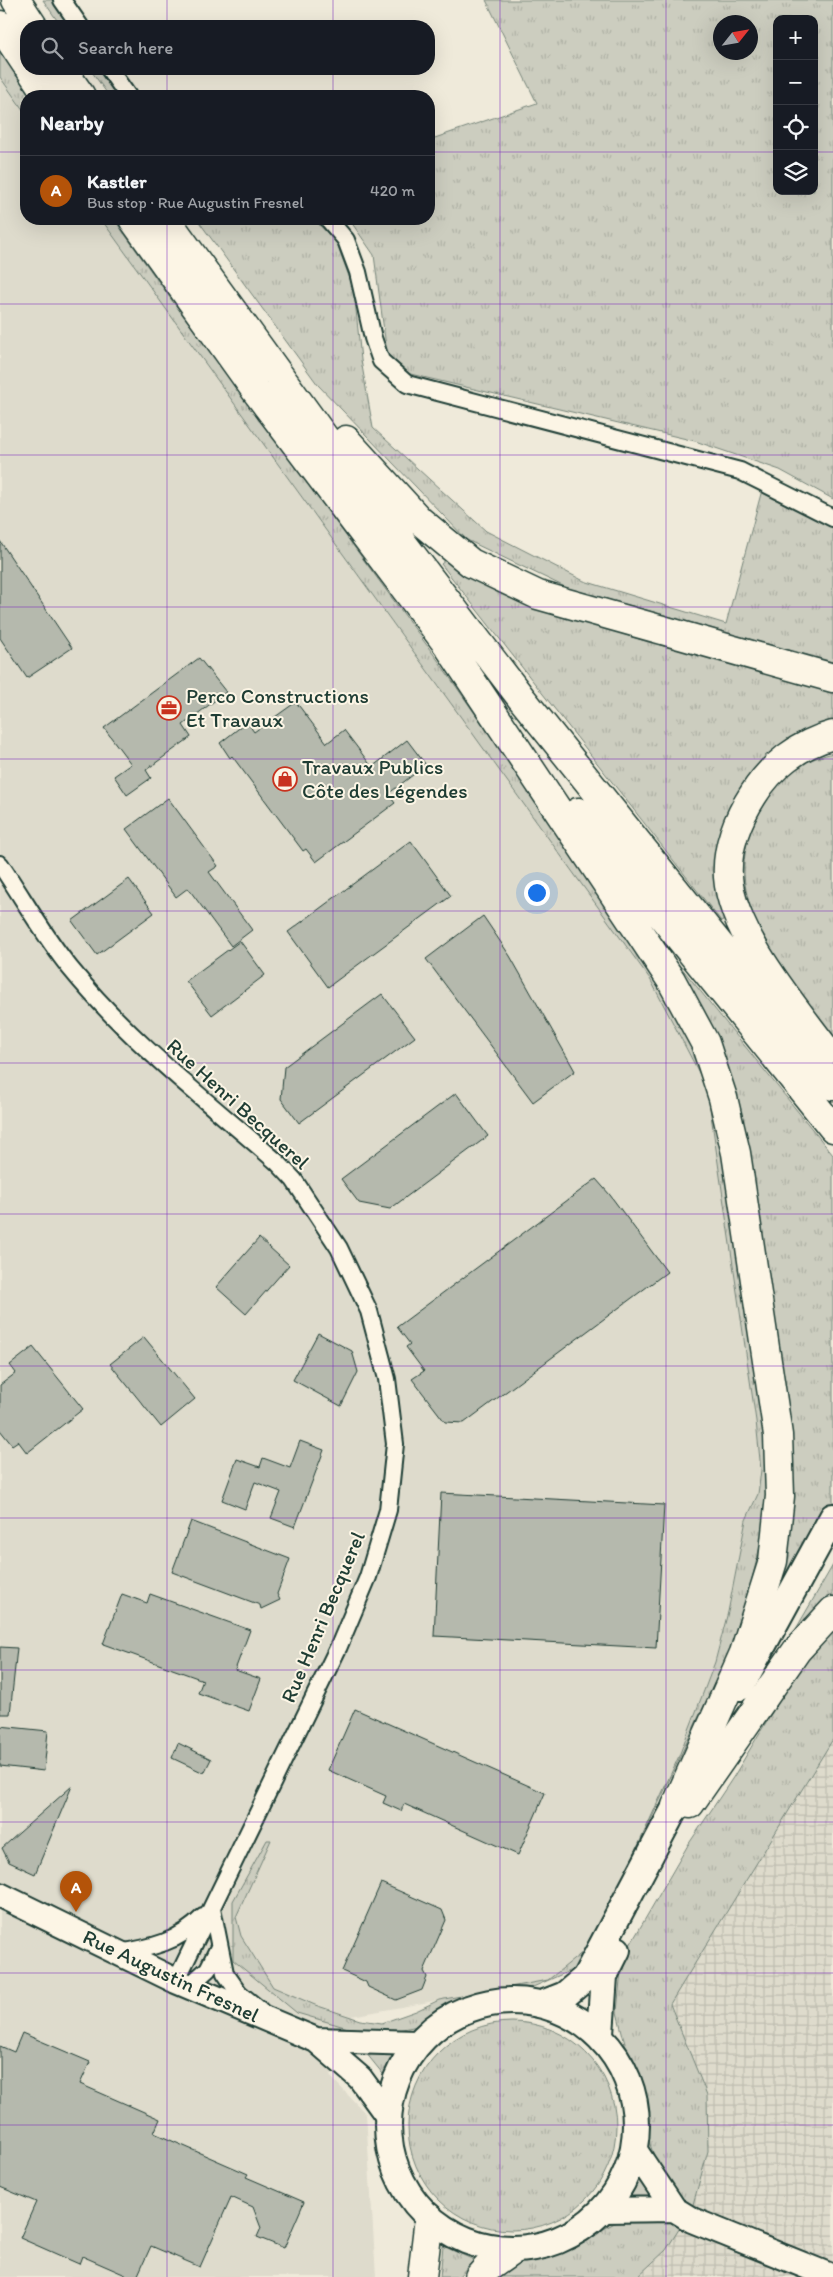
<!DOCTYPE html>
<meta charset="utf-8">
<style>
:root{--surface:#171b24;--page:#242831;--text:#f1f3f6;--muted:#9ea1a6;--line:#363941;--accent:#b45309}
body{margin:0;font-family:Itim,sans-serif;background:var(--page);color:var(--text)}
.controls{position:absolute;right:15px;top:15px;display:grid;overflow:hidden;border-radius:10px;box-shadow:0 5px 20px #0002}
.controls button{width:45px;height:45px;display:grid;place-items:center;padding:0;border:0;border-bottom:1px solid var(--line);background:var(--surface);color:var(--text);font:25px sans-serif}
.compass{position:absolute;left:713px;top:15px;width:45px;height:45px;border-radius:50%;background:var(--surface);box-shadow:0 5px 20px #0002;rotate:59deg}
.you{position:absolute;left:536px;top:892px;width:18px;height:18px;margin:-12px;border:4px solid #fff;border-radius:50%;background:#1a73e8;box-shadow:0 0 0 8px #1a73e833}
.badge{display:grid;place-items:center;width:32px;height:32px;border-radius:50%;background:var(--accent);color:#fff;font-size:16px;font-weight:700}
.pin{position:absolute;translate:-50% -41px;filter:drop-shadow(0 1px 2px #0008)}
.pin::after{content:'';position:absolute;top:26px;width:18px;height:15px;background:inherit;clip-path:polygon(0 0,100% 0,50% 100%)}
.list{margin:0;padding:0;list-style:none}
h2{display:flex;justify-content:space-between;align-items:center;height:65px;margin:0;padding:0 20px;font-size:21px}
h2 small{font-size:16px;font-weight:400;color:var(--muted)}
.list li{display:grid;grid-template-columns:32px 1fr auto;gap:15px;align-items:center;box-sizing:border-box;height:70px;padding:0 20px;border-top:1px solid var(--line)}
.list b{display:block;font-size:19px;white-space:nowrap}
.list p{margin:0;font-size:16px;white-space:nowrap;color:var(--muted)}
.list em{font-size:16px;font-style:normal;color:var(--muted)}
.icon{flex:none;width:28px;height:28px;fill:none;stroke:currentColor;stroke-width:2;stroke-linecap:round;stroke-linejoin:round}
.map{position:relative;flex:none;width:833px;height:2277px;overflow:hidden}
.search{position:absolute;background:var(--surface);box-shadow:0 5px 20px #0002;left:20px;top:20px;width:415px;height:55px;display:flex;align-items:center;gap:12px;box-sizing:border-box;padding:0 18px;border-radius:20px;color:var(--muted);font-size:19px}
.panel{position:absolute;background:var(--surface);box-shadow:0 5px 20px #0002;left:20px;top:90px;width:415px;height:135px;border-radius:20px}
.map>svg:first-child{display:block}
</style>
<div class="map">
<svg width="833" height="2277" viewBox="0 0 833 2277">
<defs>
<pattern id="industrial-grid" width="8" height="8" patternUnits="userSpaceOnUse" patternTransform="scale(1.25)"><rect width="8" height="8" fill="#dedbcc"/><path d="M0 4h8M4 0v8" fill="none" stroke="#bebdb0"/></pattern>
<pattern id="grass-tufts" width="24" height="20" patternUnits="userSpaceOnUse" patternTransform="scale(1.25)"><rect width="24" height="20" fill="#cccdbf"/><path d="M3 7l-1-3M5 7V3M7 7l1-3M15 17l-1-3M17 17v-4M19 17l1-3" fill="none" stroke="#afb1a5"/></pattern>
</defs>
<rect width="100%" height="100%" fill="#efeada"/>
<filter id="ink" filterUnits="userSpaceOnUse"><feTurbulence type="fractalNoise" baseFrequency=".02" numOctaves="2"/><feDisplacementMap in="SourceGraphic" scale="10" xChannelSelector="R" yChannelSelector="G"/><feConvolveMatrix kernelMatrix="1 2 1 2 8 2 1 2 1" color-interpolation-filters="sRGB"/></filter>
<g filter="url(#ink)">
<path fill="#dedbcc" d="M0 77 26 114V219H101L650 979 707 1088 756 1421 761 1470 758 1494 746 1520 728 1612 715 1662 679 1756 593 1944 549 1980 352 2016 330 2076 366 2114 376 2277H0Z"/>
<path fill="url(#industrial-grid)" d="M833 1639V2277H533L603 2230 632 2192 648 2139 643 2090 625 2044 617 2012 710 1812 828 1642Z"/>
<path fill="url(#grass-tufts)" stroke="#76857a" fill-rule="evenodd" d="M43 0H52L71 26H61Z
M486 0H833V499L780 470 695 441 406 373 387 354 374 255 349 219H429V140L537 103ZM777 19H814V191H777ZM720 22H750V52H720Z
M0 51 30 96H26V114L0 77Z
M90 69H101L120 96H109Z
M101 219H114L168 295 437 659 563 840 697 1043 717 1098 733 1165 768 1391 774 1489 740 1628 593 1944 576 1968 533 1987 459 2000 423 2025 372 2035 297 2013 233 1960V1901L267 1840H271L236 1917 241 1936 273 1987 315 2005 360 2020 382 2023 416 2011 439 2000 548 1980 593 1944 679 1756 715 1662 728 1612 746 1520 758 1494 761 1470 756 1421 707 1088 650 979Z
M197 219H313L336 241 354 290 361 360 373 428 486 531 584 581 726 624 762 490 833 523V662L567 588 467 540 318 385Z
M447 559 483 583 522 603 652 643 833 688V724L780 749 732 802 717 848V897L725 919 721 921 441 564Z
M833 753V1037C786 973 712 896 759 814 769 796 783 775 801 765 810 759 823 756 833 753Z
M676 961 833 1155V1509L793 1586 769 1600 763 1266 669 967Z
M833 1565V1609L764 1684Z
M833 1631V1739L670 2004 707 2095 708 2151 692 2208 663 2180 648 2139 643 2090 625 2044 617 2012 622 1959 688 1845 734 1776 793 1677Z
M408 2126a104 104 0 1 1 208 0a104 104 0 1 1-208 0Z
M400 2052 387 2079 366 2053Z
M638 2172 655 2200 622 2202Z
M629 2215H652L681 2226 666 2250 637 2277H492L513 2262 555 2256Z
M443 2246 474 2260 458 2277H440Z"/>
<path fill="#b5b9ad" stroke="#1f3d34" d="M0 541 72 648 27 678 0 638Z
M199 658 226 692 183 725 191 737 146 770 151 778 127 795 114 776 131 764 104 728Z
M296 702 327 743 344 730 372 767 407 740 426 765 388 794 395 803 316 862 306 849 303 851 232 756 230 758 220 743 247 722 254 732Z
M168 798 218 866 209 872 252 930 231 946 188 888 176 897 126 829Z
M411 841 451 896 328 987 288 932Z
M129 879 154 913 97 955 72 921Z
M483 916 510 956 575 1071 533 1102 426 959Z
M240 941 265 975 212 1015 186 981Z
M382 994 415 1037 299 1123 281 1099 284 1067Z
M456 1093 488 1136 390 1209 359 1203 341 1179Z
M596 1179 610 1195 667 1272 464 1423 445 1422 412 1379 424 1371 406 1347 410 1344 397 1327Z
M259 1238 289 1265 246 1314 216 1287Z
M318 1333 352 1351 358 1372 341 1406 293 1380Z
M144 1337 195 1399 161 1427 110 1364Z
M33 1347 83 1409 27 1453 18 1441 12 1445 0 1430V1385L16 1373 10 1365Z
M300 1441 324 1450 295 1527 271 1518 281 1492 255 1482 245 1509 222 1500 237 1459 260 1467 263 1458 290 1468Z
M441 1493 664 1505 656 1648 434 1636Z
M191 1521 290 1559 277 1594 280 1600 261 1609 260 1605 172 1572Z
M122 1594 147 1603 150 1594 250 1630 235 1670 261 1679 249 1711 198 1693 203 1680 103 1644Z
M0 1647 17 1648 10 1714H0Z
M355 1709 545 1793 518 1855 404 1804 401 1811 383 1803 386 1796 328 1770Z
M0 1726 48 1731 44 1771 0 1766Z
M178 1743 211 1759 204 1773 172 1758Z
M72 1786 35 1874 9 1862 2 1848Z
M381 1883 442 1910 446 1920 424 1971 427 1977 422 1990 396 2000 368 1987 366 1982 342 1971Z
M22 2033 90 2062 80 2084 160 2119 154 2133 248 2174 246 2177 304 2202 284 2248 257 2237 261 2228 253 2207 231 2197 200 2267 151 2246 137 2277H130L82 2256 79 2264 20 2238 36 2202 0 2187V2046L14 2052Z"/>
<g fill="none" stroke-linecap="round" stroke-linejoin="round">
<g stroke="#1f3d34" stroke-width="20">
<path id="street" d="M62 0 80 26
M109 69 128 96
M328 219 346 240 358 272 373 338 381 361 407 384 740 471 833 518
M0 864C23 898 44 936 70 968 130 1042 207 1101 278 1163L294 1180 339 1248 369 1311 387 1379 395 1444 388 1510 368 1577 339 1646 176 1981
M212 1908 225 1973 239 1993 260 2010
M118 1953C151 1948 179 1942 203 1917
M188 1987 208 1969 219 1947"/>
</g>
<g stroke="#1f3d34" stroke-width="28">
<path id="secondary" d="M0 1895 176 1981 316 2040 360 2078 387 2115
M316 2040 417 2043
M634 2149 674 2209 692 2220 833 2277
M604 2210 674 2209"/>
</g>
<g stroke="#1f3d34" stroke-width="30">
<path id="primary" d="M740 1687 833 1517
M388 2125a124 124 0 1 1 248 0a124 124 0 1 1-248 0Z
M542 2004 565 1995 585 1978 686 1787
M600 2034 604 1976 617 1950"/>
</g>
<g stroke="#1f3d34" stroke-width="31">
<path id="highway" d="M16 0 33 26
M0 25 26 64
M30 69 48 96
M62 69 81 96
M133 219 256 391 456 656
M166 219 369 499 522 699 833 1086
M346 440 419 520 471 563 538 595 833 678
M445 641 671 980 705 1043 723 1098 736 1153 778 1435 780 1496 773 1561 744 1653 676 1806
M578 812 833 1128
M826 1050C792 1004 732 934 728 877 726 848 738 818 753 795 771 766 799 744 833 735
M690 1804 797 1650 833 1611
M422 2277 429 2218
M479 2277 486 2269 513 2250"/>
</g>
<use href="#street" stroke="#fcf5e5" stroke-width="16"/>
<use href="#secondary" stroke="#fcf5e5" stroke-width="24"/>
<use href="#primary" stroke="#fcf5e5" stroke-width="26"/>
<use href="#highway" stroke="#fcf5e5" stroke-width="28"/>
</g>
</g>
<path fill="none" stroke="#7b2cbf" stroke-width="1" stroke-opacity="0.55" d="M167 0V26M333 0V26M500 0V2277M666 0V2277M167 69V96M333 69V96M0 152H26M429 152H777M814 152H833M167 219V2277M333 219V2277M0 304H833M0 455H833M0 607H833M0 759H833M0 911H833M0 1063H833M0 1214H833M0 1366H833M0 1518H833M0 1670H833M0 1822H833M0 1973H833M0 2125H833"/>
<defs>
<g id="office-ring" transform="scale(1.25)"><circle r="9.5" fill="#fcf5e5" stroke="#c8321e" stroke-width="1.5"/><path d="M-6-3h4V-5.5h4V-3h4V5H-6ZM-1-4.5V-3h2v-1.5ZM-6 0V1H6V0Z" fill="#c8321e"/></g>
<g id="shop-ring" transform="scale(1.25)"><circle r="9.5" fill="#fcf5e5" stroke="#c8321e" stroke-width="1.5"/><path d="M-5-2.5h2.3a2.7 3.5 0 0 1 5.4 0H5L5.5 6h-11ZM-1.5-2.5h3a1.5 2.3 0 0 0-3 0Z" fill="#c8321e"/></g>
</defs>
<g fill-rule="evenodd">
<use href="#office-ring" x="169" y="708"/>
<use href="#shop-ring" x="285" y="779"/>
</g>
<g text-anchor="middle" stroke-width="4" stroke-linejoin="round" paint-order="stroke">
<g font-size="21" fill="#1f3d34" stroke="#fcf5e5" text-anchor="start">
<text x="186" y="703">Perco Constructions<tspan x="186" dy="24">Et Travaux</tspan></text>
<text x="302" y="774">Travaux Publics<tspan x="302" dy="24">Côte des Légendes</tspan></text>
</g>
<g font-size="21" fill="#1f3d34" stroke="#fcf5e5">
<text transform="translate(238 1104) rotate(42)" y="7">Rue Henri Becquerel</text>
<text transform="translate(323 1617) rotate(-67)" y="7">Rue Henri Becquerel</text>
<text transform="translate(171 1976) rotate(25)" y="7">Rue Augustin Fresnel</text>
</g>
</g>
</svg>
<div class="controls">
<button>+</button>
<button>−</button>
<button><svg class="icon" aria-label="locate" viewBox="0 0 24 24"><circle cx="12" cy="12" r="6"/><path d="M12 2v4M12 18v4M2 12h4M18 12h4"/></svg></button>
<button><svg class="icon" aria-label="layers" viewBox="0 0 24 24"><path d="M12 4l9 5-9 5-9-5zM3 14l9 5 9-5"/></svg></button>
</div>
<svg class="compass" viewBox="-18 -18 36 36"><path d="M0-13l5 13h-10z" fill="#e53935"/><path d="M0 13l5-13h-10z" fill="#9ea1a6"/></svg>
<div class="you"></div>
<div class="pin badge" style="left:76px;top:1912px">A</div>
<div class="search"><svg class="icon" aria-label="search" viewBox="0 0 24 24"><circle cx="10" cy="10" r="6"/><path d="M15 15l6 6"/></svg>Search here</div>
<section class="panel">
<h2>Nearby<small></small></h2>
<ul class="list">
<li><span class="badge">A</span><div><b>Kastler</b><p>Bus stop · Rue Augustin Fresnel</p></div><em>420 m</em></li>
</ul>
</section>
</div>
